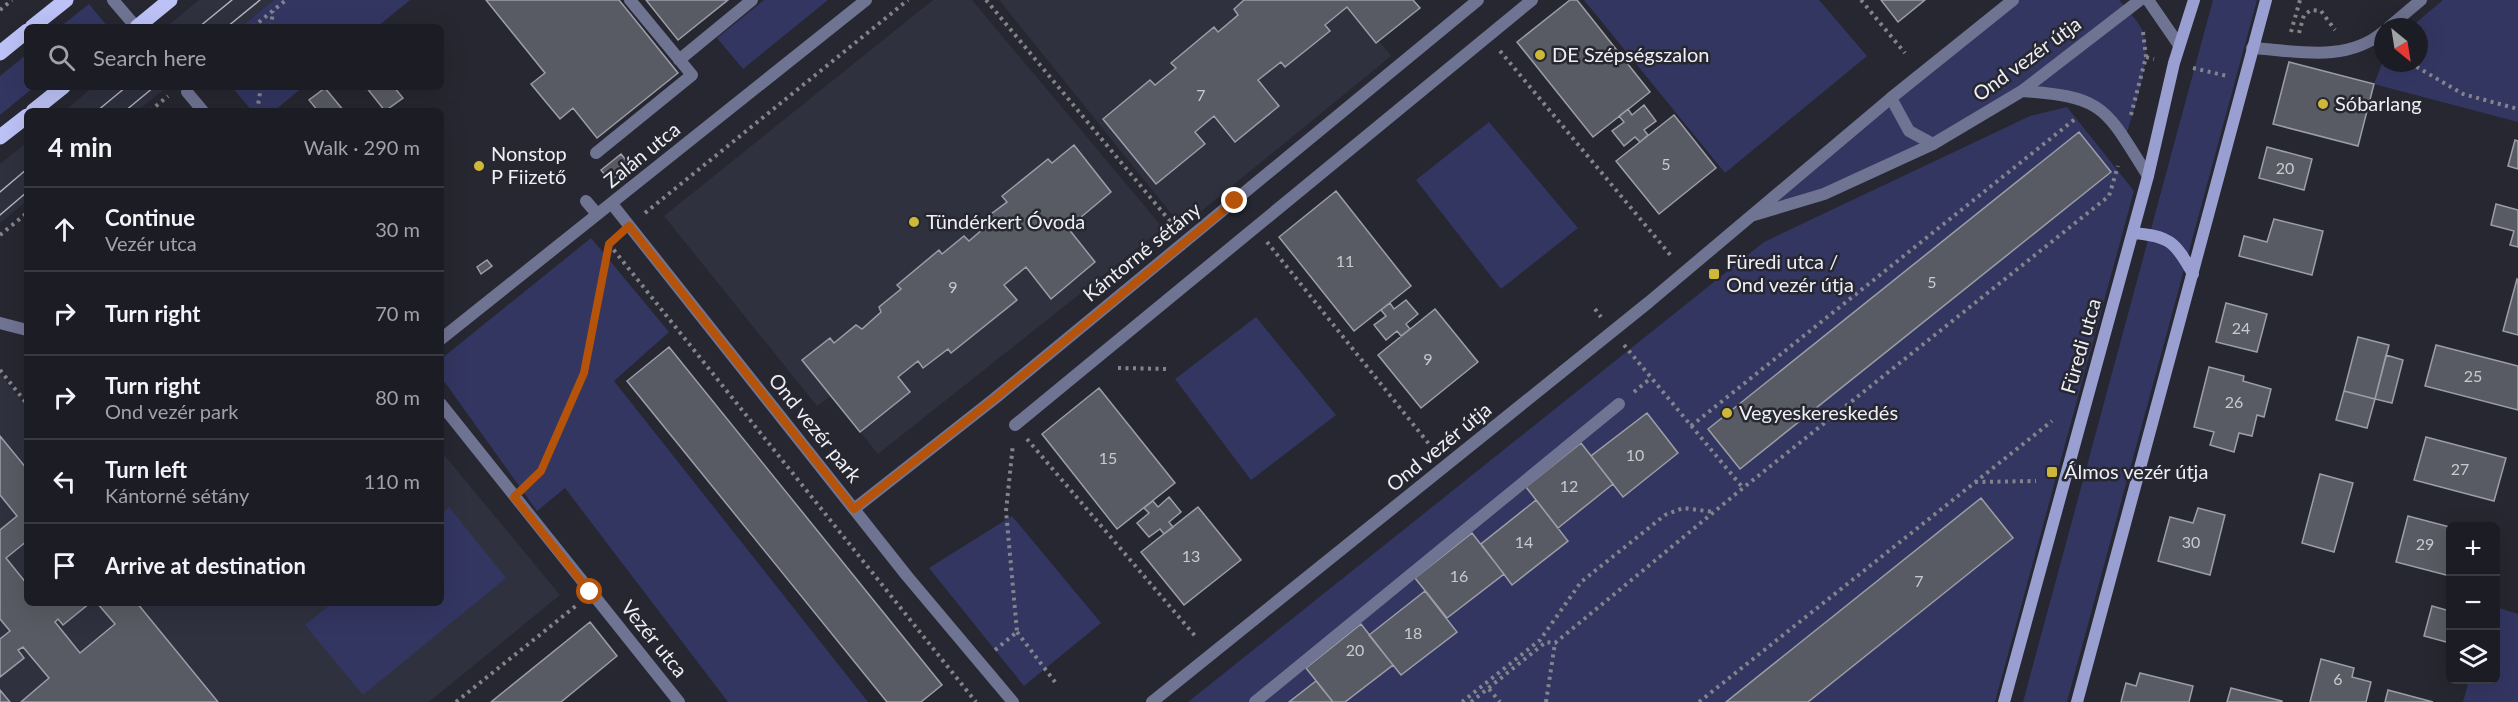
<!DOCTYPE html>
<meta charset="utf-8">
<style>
:root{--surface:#1c1d24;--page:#25262c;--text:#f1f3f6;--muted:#a0a2a6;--line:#3a3b41}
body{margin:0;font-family:Lato,sans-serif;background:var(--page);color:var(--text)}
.controls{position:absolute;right:18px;bottom:18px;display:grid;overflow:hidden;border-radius:9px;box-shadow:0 6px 24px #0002}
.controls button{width:54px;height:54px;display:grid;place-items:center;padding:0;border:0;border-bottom:2px solid var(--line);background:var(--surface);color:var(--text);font:30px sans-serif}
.compass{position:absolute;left:2374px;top:18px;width:54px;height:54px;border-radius:50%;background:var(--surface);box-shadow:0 6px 24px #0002;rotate:150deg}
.stop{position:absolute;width:18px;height:18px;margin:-14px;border:4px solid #b45309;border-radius:50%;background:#fff}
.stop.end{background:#b45309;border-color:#fff;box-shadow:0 2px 6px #0008}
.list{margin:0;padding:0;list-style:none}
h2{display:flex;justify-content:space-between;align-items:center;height:78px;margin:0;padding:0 24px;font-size:26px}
h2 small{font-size:20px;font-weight:400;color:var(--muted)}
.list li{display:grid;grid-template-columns:39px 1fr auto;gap:18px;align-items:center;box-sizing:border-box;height:84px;padding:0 24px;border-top:2px solid var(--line)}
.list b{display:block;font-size:22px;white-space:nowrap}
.list p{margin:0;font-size:20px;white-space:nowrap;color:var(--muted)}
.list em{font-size:20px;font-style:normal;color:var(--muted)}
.icon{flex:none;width:33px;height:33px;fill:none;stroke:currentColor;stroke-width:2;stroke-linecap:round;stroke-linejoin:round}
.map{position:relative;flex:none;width:2518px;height:702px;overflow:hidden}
.search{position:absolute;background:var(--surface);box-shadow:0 6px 24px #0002;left:24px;top:24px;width:420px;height:66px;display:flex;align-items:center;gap:15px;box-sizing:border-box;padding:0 21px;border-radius:9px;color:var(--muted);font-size:22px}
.panel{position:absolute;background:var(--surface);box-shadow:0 6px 24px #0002;left:24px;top:108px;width:420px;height:498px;border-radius:9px}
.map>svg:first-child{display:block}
</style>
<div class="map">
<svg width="2518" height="702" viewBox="0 0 2518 702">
<rect width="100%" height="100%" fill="#262730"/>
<path fill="#2f313f" d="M199 0H274L241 27H166Z
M933 0H972L1163 228 878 454 831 396 817 406 664 216Z
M999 0H1413L1420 8 1379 41 1391 56 1182 227Z
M93 87H167L137 111H64Z
M27 142V201L0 223V164Z
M0 374 27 408V603H183L186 606 190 603H441V451L560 595 429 702H0Z"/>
<path fill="#333661" d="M274 0H410L377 27H241Z
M764 0H828L743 69 717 38Z
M1584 0H1819L1867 56 1725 173Z
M2013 0H2119C2127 9 2140 23 2144 34 2152 61 2132 113 2125 140L2094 104 2022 91 1824 194 1748 217Z
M2213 0H2257L2067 702H2023Z
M2443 0H2518V122L2374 84 2383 61V63H2419V27H2411Z
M89 4 108 27H60Z
M27 54V87H34L0 115V76Z
M232 87H303L274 111H252Z
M2067 107 2134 191 1995 702H1188L1764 242 2030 116Z
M1489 122 1578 228 1501 289 1416 180Z
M591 238 669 332 614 381 868 702H728L565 488 537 511 441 377V359Z
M1256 317 1336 415 1251 480 1175 379Z
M449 507 506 578 363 695 305 625 332 603H441V514Z
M1012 516 1101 623 1024 686 929 568Z
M2496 607 2518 614V702H2463L2469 680H2496Z"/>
<path fill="#595b64" stroke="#9c9da8" stroke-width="1.5" d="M486 0H619L678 73 597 138 573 108 560 119 531 84 545 73Z
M646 0H728L678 40Z
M1244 0H1413L1420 8 1376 43 1347 7 1325 25 1330 31 1285 67 1281 62 1258 80 1279 106 1235 142 1214 116 1195 132 1205 144 1156 184 1103 119 1150 80 1155 85 1176 68 1171 63 1214 27 1218 32 1238 15 1234 9Z
M1570 0H1577L1650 92 1593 137 1517 42Z
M1881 0H1925L1898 22Z
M2289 62 2374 84 2358 146 2273 124Z
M366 87H394L403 98 385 111Z
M325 88 344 111H318L309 100Z
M1644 105 1656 121 1644 130 1648 135 1640 142 1635 137 1624 146 1612 131 1624 122 1619 116 1628 109 1632 115Z
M1674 115 1716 168 1659 214 1616 161Z
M2079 132 2111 172 1740 469 1708 429Z
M2515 140 2518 141V169L2508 166Z
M1074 145 1111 192 1068 228 1095 262 1051 299 1026 267 1004 285 1017 300 951 353 948 349 923 368 918 361 898 377 910 392 860 432 802 360 830 338 834 343 856 325 862 329 881 312 879 307 901 289 897 285 939 250 942 254 964 236 969 241 991 222 987 217 1007 202 1002 196 1048 159 1052 163Z
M2267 147 2312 159 2304 190 2259 178Z
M621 154 630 165 610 181 601 170Z
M1336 191 1411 286 1354 331 1279 237Z
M2496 204 2518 210V247L2510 245 2514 231 2491 225Z
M2274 219 2323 231 2312 275 2239 256 2244 236 2267 242Z
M487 260 492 266 481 274 477 267Z
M2517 279 2518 280V335L2503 331Z
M1406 300 1418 314 1406 324 1410 329 1401 336 1397 331 1386 340 1374 325 1386 316 1381 310 1390 303 1394 309Z
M2226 303 2267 314 2257 352 2216 342Z
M1435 309 1478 362 1421 408 1378 355Z
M2358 337 2389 345 2375 399 2344 391Z
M2436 345 2518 366V410L2425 386Z
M669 347 942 685 921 702H887L627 381Z
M2386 355 2403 360 2392 403 2375 399Z
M2209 367 2244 376 2243 381 2271 389 2264 417 2257 415 2252 436 2239 433 2234 452 2210 445 2214 432 2194 427Z
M1099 388 1175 483 1117 529 1042 434Z
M2344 391 2375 399 2367 428 2336 420Z
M1647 413 1678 453 1623 497 1591 456Z
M0 436 27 469V541L6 558 27 584V603H90L63 625 58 619 55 622 80 653 115 624 97 603H137L218 702H21L49 678 23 647 18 650 24 658 0 677V639L10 631 0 619V530L17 516 0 495Z
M2426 437 2506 458 2494 501 2414 480Z
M1581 443 1613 484 1558 528 1526 487Z
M2320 474 2353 483 2334 552 2302 543Z
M1169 497 1181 512 1169 522 1173 527 1164 534 1160 529 1149 537 1137 523 1149 513 1144 508 1153 501 1158 507Z
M1981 498 2013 538 1808 702H1726Z
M1536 500 1568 541 1512 585 1481 544Z
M1198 507 1241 560 1184 605 1141 552Z
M2198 508 2225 515 2210 575 2158 561 2170 517 2193 523Z
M2408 516 2450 527V576L2396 562Z
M1472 533 1504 574 1447 618 1415 578Z
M1425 591 1457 632 1401 675 1369 635Z
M2432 606 2450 611V643L2424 636Z
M590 622 617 656 561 702H491Z
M1361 624 1393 665 1345 702H1333L1306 668Z
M2321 659 2354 668 2352 677 2371 682 2366 702H2310Z
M2140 673 2193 686 2189 702H2121L2126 683 2136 686Z
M1316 681 1333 702H1289Z
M2231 688 2282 701V702H2227Z
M0 690 10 702H0Z
M2388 690 2433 702H2385Z"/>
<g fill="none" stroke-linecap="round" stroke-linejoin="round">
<path stroke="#83848b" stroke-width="4" stroke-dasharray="3 4.5" stroke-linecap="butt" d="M986 0 1174 226
M1861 0 1905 53
M0 10 12 0
M253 27 286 0
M271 27 273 11
M2143 32 2146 57
M2291 32 2300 0
M2299 33 2304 15 2311 10 2321 11 2335 30
M1500 51 1672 257
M2410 63 2463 94 2518 109
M2193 68 2227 76
M150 111 168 96
M257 111 261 87
M2131 115 2146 57 2154 59
M645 213 908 0
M0 235 27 213
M1267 242 1429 444
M609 244 976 702
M1595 309 1601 317
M1624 345 1743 488
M1118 368 1168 369
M0 370 27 404
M1634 392 1651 378
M1691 426 2075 119
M1027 439 1196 637
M529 482 541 471 584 373 609 244 614 239
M1975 482 2036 481
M1017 632 1055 682
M995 650 1017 632 1006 511 1013 444
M1489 689 1500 702
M456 702 577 605
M1462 702 1540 640 1581 582 1665 515 1683 508 1714 512
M1471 702 1546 642 1555 643 1743 488 2109 196 2118 166
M1546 702 1555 643
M1699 702 2052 421"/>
<path stroke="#707493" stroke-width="12" d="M2148 0 2179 45
M2389 27 2421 0
M2252 48C2297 51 2346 63 2383 32
M679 60 752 0
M596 153 692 75 630 0
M586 201 597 214
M854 509 994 399 1478 0"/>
<path stroke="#707493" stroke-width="12" d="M1015 425 1532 0"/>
<path stroke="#707493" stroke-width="12" d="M113 0 136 27
M187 92 203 111
M1891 98 1909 131 1933 144
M612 204 907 576 1013 702
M0 323 27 330
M441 339 866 0
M441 404 679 702
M1255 702 1619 404"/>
<path stroke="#707493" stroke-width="12" d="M2022 91C2106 97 2105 108 2148 176
M1754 215 1824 194 1933 144 2022 91 2140 0
M1152 702 1649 302 1891 98 2013 0"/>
<path stroke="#999fd1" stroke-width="12" d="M2133 233C2169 236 2175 241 2193 274
M2004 702 2148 176 2174 63 2194 0
M2077 702 2266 0"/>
<path stroke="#bcc2f6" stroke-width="15" d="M32 27 66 0
M137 27 170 0
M0 53 27 31
M33 111 63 87
M0 137 27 116"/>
<path stroke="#b3b3ba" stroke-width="1.5" d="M199 27 232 0
M227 27 260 0
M97 111 126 87
M125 111 154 87
M0 192 27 169
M0 215 27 192"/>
</g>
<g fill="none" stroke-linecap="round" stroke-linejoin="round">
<path stroke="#b45309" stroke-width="8" d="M590 592 514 497 541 471 584 373 609 244 629 226 854 509 994 399 1235 201"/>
</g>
<g fill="#ceb837" stroke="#262730" stroke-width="2">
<circle cx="1540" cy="55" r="6"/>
<circle cx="2323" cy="104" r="6"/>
<circle cx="479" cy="166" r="6"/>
<circle cx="914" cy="222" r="6"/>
<rect x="1708" y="268" width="12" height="12" rx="3"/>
<circle cx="1727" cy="413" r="6"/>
<rect x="2046" y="466" width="12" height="12" rx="3"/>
</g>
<g text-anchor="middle" stroke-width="5" stroke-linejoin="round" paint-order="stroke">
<g font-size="16" fill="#c9c9d0">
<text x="1201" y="101">7</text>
<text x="1666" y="170">5</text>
<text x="2285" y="174">20</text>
<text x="1345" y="267">11</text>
<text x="1932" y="288">5</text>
<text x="953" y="293">9</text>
<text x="2241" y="334">24</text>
<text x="1428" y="365">9</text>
<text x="2473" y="382">25</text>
<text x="2234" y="408">26</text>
<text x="1635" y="461">10</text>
<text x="1108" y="464">15</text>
<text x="2460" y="475">27</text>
<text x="1569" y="492">12</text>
<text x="1524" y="548">14</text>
<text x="2191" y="548">30</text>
<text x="2425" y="550">29</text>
<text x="1191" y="562">13</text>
<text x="1459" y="582">16</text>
<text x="1919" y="587">7</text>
<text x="1413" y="639">18</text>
<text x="1355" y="656">20</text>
<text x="2338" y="685">6</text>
</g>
<g font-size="20" fill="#eeeef4" stroke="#262730" text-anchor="start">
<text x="1552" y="62">DE Szépségszalon</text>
<text x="2335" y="111">Sóbarlang</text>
<text x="491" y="161">Nonstop<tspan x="491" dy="23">P Fiizető</tspan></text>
<text x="926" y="229">Tündérkert Óvoda</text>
<text x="1726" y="269">Füredi utca /<tspan x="1726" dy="23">Ond vezér útja</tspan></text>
<text x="1739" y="420">Vegyeskereskedés</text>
<text x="2064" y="479">Álmos vezér útja</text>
</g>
<g font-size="20" fill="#eeeef4" stroke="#262730">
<text transform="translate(2027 59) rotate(-36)" y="7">Ond vezér útja</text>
<text transform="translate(642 155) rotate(-39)" y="7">Zalán utca</text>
<text transform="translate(1142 252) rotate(-39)" y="7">Kántorné sétány</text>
<text transform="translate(2081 346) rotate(-74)" y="7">Füredi utca</text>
<text transform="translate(815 428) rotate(51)" y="7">Ond vezér park</text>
<text transform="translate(1439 447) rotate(-39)" y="7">Ond vezér útja</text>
<text transform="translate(654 639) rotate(51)" y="7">Vezér utca</text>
</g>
</g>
</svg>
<div class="controls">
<button>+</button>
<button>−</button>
<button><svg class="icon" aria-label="layers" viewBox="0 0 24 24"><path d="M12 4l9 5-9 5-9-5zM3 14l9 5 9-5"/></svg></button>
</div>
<svg class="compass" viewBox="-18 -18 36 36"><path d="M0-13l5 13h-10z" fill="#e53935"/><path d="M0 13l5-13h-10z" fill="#a0a2a6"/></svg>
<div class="stop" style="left:590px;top:592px"></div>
<div class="stop end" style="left:1235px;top:201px"></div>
<div class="search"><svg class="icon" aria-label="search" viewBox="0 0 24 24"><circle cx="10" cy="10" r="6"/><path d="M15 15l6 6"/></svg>Search here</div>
<section class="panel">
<h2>4 min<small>Walk · 290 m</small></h2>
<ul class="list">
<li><svg class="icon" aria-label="ahead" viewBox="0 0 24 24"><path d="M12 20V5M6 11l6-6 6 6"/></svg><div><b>Continue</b><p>Vezér utca</p></div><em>30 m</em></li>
<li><svg class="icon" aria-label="right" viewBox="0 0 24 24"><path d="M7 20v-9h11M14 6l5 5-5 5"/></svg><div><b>Turn right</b></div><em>70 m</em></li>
<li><svg class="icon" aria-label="right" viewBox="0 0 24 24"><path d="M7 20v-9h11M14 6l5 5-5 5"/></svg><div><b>Turn right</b><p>Ond vezér park</p></div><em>80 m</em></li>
<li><svg class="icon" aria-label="left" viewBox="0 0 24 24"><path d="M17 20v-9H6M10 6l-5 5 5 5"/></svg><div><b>Turn left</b><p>Kántorné sétány</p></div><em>110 m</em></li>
<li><svg class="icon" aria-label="arrive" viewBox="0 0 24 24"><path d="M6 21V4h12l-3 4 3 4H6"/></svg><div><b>Arrive at destination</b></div></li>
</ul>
</section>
</div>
